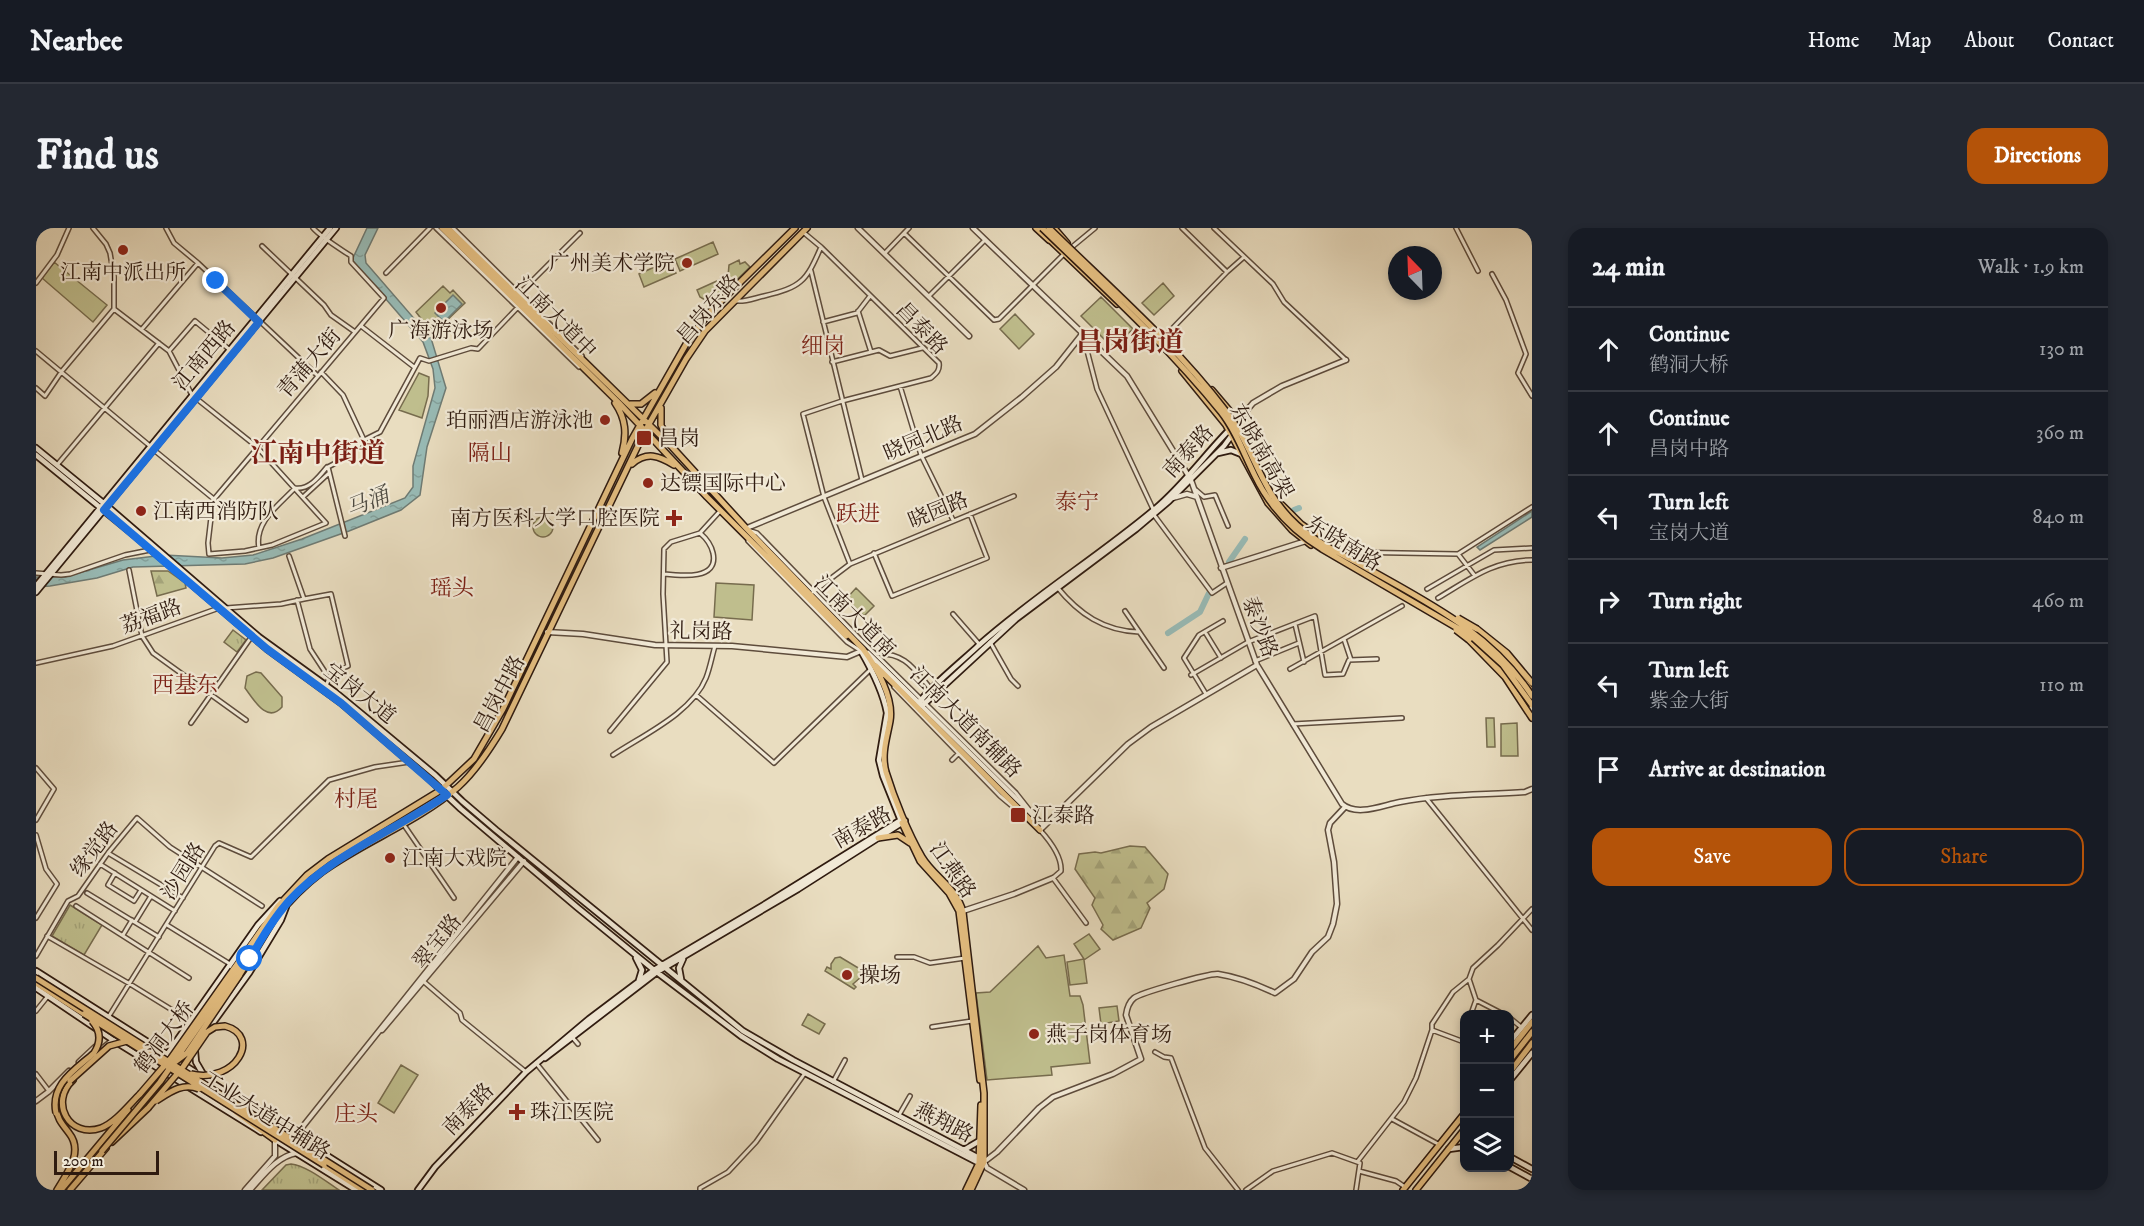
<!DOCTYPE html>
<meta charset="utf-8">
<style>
:root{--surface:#171b24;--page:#242831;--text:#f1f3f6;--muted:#9ea1a6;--line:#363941;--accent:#b45309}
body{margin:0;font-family:"IM FELL DW Pica","Noto Serif SC",serif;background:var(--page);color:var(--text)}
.controls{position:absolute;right:18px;bottom:18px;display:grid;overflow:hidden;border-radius:12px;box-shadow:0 3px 9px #0003}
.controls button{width:54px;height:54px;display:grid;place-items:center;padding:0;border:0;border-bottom:2px solid var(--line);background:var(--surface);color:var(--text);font:30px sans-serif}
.compass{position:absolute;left:1352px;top:18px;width:54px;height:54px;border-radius:50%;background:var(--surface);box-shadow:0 3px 9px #0003;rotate:337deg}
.scale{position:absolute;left:18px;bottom:15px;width:105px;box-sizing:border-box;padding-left:6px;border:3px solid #2f1b10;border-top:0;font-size:16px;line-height:21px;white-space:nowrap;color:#2f1b10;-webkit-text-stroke:4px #f1e9d6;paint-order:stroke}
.stop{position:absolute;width:18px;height:18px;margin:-14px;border:4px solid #1a73e8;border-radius:50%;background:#fff}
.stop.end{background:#1a73e8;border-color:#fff;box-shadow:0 2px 6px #0008}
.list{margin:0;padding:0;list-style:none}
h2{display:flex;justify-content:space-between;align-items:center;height:78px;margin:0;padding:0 24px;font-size:26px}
h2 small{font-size:20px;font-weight:400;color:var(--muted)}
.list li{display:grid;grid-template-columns:39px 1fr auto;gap:18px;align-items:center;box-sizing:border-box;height:84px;padding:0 24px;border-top:2px solid var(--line)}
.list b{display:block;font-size:22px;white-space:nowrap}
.list p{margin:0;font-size:20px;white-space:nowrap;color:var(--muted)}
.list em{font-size:20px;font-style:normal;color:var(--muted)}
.actions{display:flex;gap:12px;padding:18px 24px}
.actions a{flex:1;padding:14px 0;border:2px solid var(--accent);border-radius:18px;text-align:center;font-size:21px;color:var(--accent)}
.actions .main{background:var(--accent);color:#fff}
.icon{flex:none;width:33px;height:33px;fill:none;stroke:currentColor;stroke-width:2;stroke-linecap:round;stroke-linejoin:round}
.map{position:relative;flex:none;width:1496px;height:962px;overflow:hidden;border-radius:18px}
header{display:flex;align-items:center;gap:36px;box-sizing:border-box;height:84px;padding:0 30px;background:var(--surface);border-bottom:2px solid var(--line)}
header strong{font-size:28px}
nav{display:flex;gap:33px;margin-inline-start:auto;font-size:21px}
.intro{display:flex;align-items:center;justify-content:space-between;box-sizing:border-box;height:144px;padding:0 36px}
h1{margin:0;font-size:42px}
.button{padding:15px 27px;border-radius:18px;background:var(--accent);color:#fff;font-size:21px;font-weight:700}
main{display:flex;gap:36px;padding:0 36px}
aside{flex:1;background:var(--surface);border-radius:18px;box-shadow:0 3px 9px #0003}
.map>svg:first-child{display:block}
</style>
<header>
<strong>Nearbee</strong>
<nav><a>Home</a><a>Map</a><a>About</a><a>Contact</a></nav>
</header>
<div class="intro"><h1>Find us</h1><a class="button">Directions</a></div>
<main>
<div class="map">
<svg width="1496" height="962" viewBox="0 0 1496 962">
<defs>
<pattern id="forest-firs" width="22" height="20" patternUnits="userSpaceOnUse" patternTransform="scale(1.5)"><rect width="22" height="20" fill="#bfbe8d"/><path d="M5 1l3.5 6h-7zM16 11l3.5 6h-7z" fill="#a4a379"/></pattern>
<pattern id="park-tufts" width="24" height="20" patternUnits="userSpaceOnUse" patternTransform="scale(1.5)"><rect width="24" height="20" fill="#bfbe8d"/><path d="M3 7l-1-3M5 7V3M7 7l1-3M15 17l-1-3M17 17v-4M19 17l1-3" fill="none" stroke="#a4a379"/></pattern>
<pattern id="water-ripples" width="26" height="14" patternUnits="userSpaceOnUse" patternTransform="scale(1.5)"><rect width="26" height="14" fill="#98bbb6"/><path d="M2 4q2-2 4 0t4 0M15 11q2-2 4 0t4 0" fill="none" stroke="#83a09b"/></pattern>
</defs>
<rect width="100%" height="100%" fill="#e9ddc0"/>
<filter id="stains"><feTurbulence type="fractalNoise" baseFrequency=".00333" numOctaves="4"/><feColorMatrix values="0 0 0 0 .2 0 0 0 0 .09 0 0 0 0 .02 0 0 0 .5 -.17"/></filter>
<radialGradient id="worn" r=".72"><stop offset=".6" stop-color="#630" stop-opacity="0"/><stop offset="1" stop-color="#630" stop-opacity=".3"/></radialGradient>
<path fill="#bfbe8d" stroke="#776c4e" stroke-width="1.5" d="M677 14 682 26 644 43 639 31Z
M634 32 640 45 608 59 603 46Z
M703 32 704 36 709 34 714 39 676 76 664 69 661 62 692 48 693 37Z
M18 34 71 77 57 94 6 50Z
M1127 55 1138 68 1118 87 1106 75Z
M407 58 414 65 417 62 429 75 408 95 393 101 380 84Z
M1065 69 1097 101 1077 120 1045 88Z
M979 86 998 106 983 121 964 101Z
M383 145 393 149 392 168 386 190 363 182Z
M497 299a10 10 0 1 1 20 0a10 10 0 1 1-20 0Z
M680 355 718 357 716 392 678 389Z
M820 360 838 378 828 388 810 371Z
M220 444 225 445 246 469V479C231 496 218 472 209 460L211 448Z
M1450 490H1458L1459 519H1451Z
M1481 495 1482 528H1465V496Z
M1053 706 1064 721 1048 732 1051 755 1034 757 1031 734 1048 731 1038 716Z
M1002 718 1010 730 1028 727 1034 768H1044L1047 777 1054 835 1015 839 1016 847 951 852 940 765 954 764Z
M804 729 824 741 825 749 817 756 820 759 818 761 789 743 791 739 795 741V736L799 730Z
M1081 778 1083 793 1065 796 1063 780Z
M772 786 789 796 783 806 766 797Z
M365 837 382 847 358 885 342 875Z"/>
<path fill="url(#forest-firs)" stroke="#776c4e" stroke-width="1.5" d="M115 343H132L149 355 150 360 121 368Z
M1094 618 1109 619 1132 646 1128 661 1111 675 1114 680 1105 700 1077 712 1065 701 1067 697 1056 677 1059 670 1039 641 1043 626 1059 624 1065 625Z"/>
<path fill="url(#park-tufts)" stroke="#776c4e" stroke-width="1.5" d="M197 402 210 412 201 424 188 414Z
M34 677 66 697 48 727 16 708Z
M255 936C271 938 289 953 303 962H226L250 937Z"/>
<path fill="url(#water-ripples)" stroke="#6e7b74" stroke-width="1.5" d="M331 0H342L329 27 330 35 395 110 410 160 391 219 384 267 365 282 313 303 237 330 209 336 97 339 61 350 14 358 0 359V349H29L87 332 128 327 186 330 217 327 266 311 369 270 377 259V238L399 160 397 141 387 114 316 32Z
M417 67 426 76 408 94 399 85Z
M1496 283V289L1444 322 1441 319Z"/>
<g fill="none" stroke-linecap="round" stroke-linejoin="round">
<path stroke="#98bbb6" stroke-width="6" d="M1258 282 1263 280
M1193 334 1209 311
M1132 405 1164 384 1173 365"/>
<g stroke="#5e4c3c" stroke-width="6">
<path id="minor" d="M130 0 138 15 162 35 282 148
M400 0 543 139
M417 0 546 128
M1178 0 1237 56 1248 74 1310 132
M1420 0 1442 43
M767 4 785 19 903 135C904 142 901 145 895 150L806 173 767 186 788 269 814 336
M868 5 958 92 963 91 1028 26
M226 18 288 77 295 87 319 104
M1036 19 1059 0
M849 25 873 0
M775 43 826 252
M1191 44 1208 29
M350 45 394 0
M1456 46 1470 72 1490 126 1482 145 1496 168
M0 55 21 27 33 0
M484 65 544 5
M893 68 949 12
M701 73C709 74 719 70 728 68 765 59 770 54 785 19
M78 81 133 123 156 167 221 219 290 295 236 317 209 323 173 326 172 315 176 281 179 270 348 70 315 34V28C303 20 286 10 277 0
M822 83 835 124
M787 94 821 85 834 68
M325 98 378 139
M106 101 162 35
M1047 107 1061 161 1117 281
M1128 109 1191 44 1146 0
M0 123 114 218
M133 123 159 93 194 122
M796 134 843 122 854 128 886 120
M285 144 307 167 328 212
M864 158 885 227 917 292
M0 160 9 168 26 143 78 81V49L74 25 70 16 57 0
M118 222 179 272
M21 237 123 115
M1160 262 1168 269 1179 267 1192 298
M267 269 293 245
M1118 287 1176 365 1191 355
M715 303 721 305 822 409 980 565 995 584
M309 308 292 239 311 229 328 212 344 204 384 130 393 133 435 120 442 121 484 77
M712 313 811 414 825 423
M223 320C218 294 243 277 259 260 273 262 283 249 291 239
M1308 324 1422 326
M838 325 856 368 951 330 934 286
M1422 326 1496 279
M1422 326 1439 348
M93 342 106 408 117 425 210 492
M0 345 25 347 34 346 89 327 114 322
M628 346C646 348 683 352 677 325 675 316 671 311 664 305L685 282
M1021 359C1043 386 1068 403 1103 404
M1391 361 1458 322 1496 320
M777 364 814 336 978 268
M1402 370C1434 351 1458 332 1496 332
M268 371 295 366 312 438 296 445 293 450
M261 372 274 421 293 450 290 458
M190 380 245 376 268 371 253 328
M1089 383 1128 440
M917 386 944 417
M1259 396 1268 434
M1169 404 1185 430
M1308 411 1315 432
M954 414 975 451 982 458
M839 426C869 424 878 441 895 461
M1219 433 1263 415
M0 435 77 418 183 380
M1254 441 1366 378
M1155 447 1212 414 1279 388 1289 447 1307 446 1313 432 1341 431
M858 459 964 568 988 588
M1170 466 1148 430 1163 407 1187 393
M660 467 738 535 835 441
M155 495 216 408
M1257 496 1366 490
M574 503 631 434 627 366 628 321 635 314 664 305
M577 527C607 507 656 485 670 450 674 440 676 428 679 418
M916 532 922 526
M0 540 18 561 0 592
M1390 570 1496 702
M368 597 418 670
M1004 602C1014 613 1026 628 1025 643L1017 650 1050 695
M0 607 10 641 21 656 0 690
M72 625 147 670
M64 636 139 683
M79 645 72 657 98 673 105 662
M51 665 123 709
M40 678 153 750
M99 694 115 668
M131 697 194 736
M87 707 96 692
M11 708 94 756 154 793
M0 728 32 673 42 668 72 625 101 590 134 619 226 678
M861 729H878L894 735 929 730
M1433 751 1440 772
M387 753 424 785 426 792 490 844
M1440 772 1467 786
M0 783 12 768
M1435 786 1440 772
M73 788 179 618 183 615 215 629 293 552 339 539 373 534
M1474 790 1485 799
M896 799 936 793
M1396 802 1428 814
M536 809 542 816
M1119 824 1128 829 1135 830 1169 920 1202 962
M500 835 562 912
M0 846 13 863
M797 854 809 832
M863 887 874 868
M1356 891 1402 916
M1322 933 1368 874 1380 850 1396 802V796L1417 764 1433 751 1437 740 1462 717 1496 681
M1323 943 1360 953 1369 959
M664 962V960L692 944 720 914 769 845
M1210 962 1237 943 1296 925 1324 935 1320 962"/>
</g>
<g stroke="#5e4c3c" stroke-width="7">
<path id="tertiary" d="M822 0 933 108
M937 0 1091 148 1155 252 1221 437 1306 576C1321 589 1347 577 1364 574 1405 566 1448 567 1489 564L1496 561
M1201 194 1217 175 1246 158 1310 132
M1137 270 1151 266 1161 269
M711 300 939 206 986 169 1020 139 1047 105
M1185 340 1270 313
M511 404 547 406 619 417 696 418 811 429 825 423
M886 478 1008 598
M1004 602 1092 516 1115 499 1221 437
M927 683 978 666 1017 650
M346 802 488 633
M58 827 77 812
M43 834 59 819
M0 873 12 864 33 843
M260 907 482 629
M209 962 239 928V912
M214 962C227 948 241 928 261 925
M988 962 951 940 948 934 961 924 1003 880 1017 869 1077 846 1105 831 1090 787C1091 780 1093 774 1098 770 1104 765 1174 745 1182 746 1202 749 1222 757 1239 765L1258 751 1276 724 1292 709 1297 696 1301 676 1298 634 1292 602 1294 595 1309 579"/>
</g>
<g stroke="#2f1b10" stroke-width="8">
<path id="secondary" d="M1201 194 1196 207 1188 218 1133 273 1100 301 980 391 888 476 881 479C884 467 931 429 942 418 998 368 1062 329 1119 281 1150 255 1172 222 1201 194Z
M0 220 71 278 223 409 299 464 333 492 399 547 426 573 460 602 707 803 757 832 943 930
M1182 225 1195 222 1205 226
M0 227 99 308 231 421 305 475 390 548 425 581 542 680 618 742 705 808 742 831 943 935
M0 358 294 0
M0 364 300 0
M825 423C836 442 847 463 851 485L843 532 847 548 865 593
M832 425 884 476
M600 730 606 742 603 752
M0 743 345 962
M645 751 643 740 647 731
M0 760 77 812 225 904
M171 803 213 745 245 692 250 679
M1474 814 1496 787
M120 817 129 818 138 814
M159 823 160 834 167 846
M130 828 222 697 244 673
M509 830 621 744 762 661 867 594
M1474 852 1496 825
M238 911 320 962
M1413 921 1428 919
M928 922 945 912
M1474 929 1496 941
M1474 939 1496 951
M382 962 399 939 490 844 553 791 618 742 731 675 865 592 869 593"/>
</g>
<g stroke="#2f1b10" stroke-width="8">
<path id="primary" d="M406 0 583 175 671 269 810 408
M412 0 636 219 710 300 827 421C841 440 858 470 854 493 851 510 845 526 850 544 858 570 872 605 886 629 898 649 921 660 927 684L948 865V934L935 962
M1012 10 1081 76
M1146 143 1190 197 1232 275 1256 302 1275 317
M1176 162 1193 182 1210 211
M579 175C590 191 591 206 586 225
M594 176H605L619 165
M625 180V197L633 213
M596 236C611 223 623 228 638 237
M1246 277 1265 296 1309 326
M1455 416 1475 435 1496 464
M1457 431 1471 446
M840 438 1004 602
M866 595 884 633 913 665 923 683 944 852
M842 610 862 607 874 615
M197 742 242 678 271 647 292 631 405 562 438 531 467 481 596 211 653 111 674 84 759 0
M200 745C225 708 250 671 286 644 329 613 382 594 422 559 440 543 454 521 466 501L609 203 650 131 669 103 771 0
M203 748 218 724
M0 755 48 786
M37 852C13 874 33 911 65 900 79 895 93 877 104 866
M20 880C21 891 27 897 33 905 48 924 31 945 21 962
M200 884 239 912
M76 914 112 880
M288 937 327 962
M25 962 92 882
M34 962 70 920
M930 962 943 935 945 877"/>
</g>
<g stroke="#2f1b10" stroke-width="8">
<path id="trunk" d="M1000 0 1013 12
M1018 0 1031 15
M1441 401 1471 425 1496 455
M1433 412 1469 449 1496 490
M1474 822 1496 794
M1474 832 1496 804
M1474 844 1496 815
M1367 962 1428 886
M1380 962 1428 902"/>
</g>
<use href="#minor" stroke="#f1e9d6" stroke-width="3"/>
<use href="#tertiary" stroke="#f1e9d6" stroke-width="4"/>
<use href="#secondary" stroke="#f1e9d6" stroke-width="4.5"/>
<use href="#primary" stroke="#e4be80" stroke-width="5"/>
<use href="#trunk" stroke="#e4be80" stroke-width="5"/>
<g stroke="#2f1b10" stroke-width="8" stroke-linecap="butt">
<path id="primary-bridge" d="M0 750 336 962
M48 786 288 937
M139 834 151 825 203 748
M34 853 73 818 91 813
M104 866 135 830 197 742
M120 873C134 864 147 854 163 861
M112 880 147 839 171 804 179 799 189 798C226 808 200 856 155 846
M20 885C14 856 39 842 58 825 65 814 65 803 56 793
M66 923 124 854 200 745"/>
</g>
<g stroke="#2f1b10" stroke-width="8" stroke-linecap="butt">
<path id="trunk-bridge" d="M1006 0C1067 59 1131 117 1185 184 1200 203 1208 226 1219 248 1234 279 1257 303 1286 321L1435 408 1467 437 1496 477
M1013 0C1073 59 1138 115 1189 182 1219 220 1223 263 1261 297 1279 313 1301 324 1322 335 1388 373 1453 402 1496 468
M1422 390 1441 401
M1420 402 1433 412"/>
</g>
<use href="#primary-bridge" stroke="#e4be80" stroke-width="5"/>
<use href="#trunk-bridge" stroke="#e4be80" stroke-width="5"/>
</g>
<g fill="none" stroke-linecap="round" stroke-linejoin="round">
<path stroke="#1a73e8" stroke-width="8" d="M180 53 223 94 68 282 231 421 305 475 411 567C359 602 295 627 253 673 237 691 225 711 214 731"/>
</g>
<g fill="#8f2418" stroke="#f1e9d6" stroke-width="2">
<circle cx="87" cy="22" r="6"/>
<circle cx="651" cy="35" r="6"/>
<circle cx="405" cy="80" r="6"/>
<circle cx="569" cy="192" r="6"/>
<rect x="600" y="202" width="16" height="16" rx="3"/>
<circle cx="612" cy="255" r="6"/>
<circle cx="105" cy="283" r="6"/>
<path d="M635 281h6v6h6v6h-6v6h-6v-6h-6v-6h6z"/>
<rect x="974" y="579" width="16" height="16" rx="3"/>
<circle cx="354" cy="630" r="6"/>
<circle cx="811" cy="747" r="6"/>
<circle cx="998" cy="806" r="6"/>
<path d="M478 875h6v6h6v6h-6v6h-6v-6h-6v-6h6z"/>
</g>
<g text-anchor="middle" stroke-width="4.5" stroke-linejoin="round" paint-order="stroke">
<g font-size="21" fill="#2f1b10" stroke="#f1e9d6" text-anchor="start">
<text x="639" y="42" text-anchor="end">广州美术学院</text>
<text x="87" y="51" text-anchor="middle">江南中派出所</text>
<text x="405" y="109" text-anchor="middle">广海游泳场</text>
<text x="557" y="199" text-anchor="end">珀丽酒店游泳池</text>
<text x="622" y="217">昌岗</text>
<text x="624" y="262">达镖国际中心</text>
<text x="117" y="290">江南西消防队</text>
<text x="624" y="297" text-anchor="end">南方医科大学口腔医院</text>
<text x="996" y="594">江泰路</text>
<text x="366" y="637">江南大戏院</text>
<text x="823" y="754">操场</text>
<text x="1010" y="813">燕子岗体育场</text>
<text x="494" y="891">珠江医院</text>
</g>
<g font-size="21" fill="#2f1b10" stroke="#f1e9d6">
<text transform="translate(672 81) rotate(-49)" y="7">昌岗东路</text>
<text transform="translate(520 89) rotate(45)" y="7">江南大道中</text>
<text transform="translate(886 100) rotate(46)" y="7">昌泰路</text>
<text transform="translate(168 127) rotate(-50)" y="7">江南西路</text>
<text transform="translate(273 135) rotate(-49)" y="7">青蒲大街</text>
<text transform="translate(887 210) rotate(-23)" y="7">晓园北路</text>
<text transform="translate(1152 223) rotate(-48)" y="7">南泰路</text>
<text transform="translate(1226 223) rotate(60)" y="7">东晓南高架</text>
<text transform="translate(902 282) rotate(-22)" y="7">晓园路</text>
<text transform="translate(1308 315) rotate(32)" y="7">东晓南路</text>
<text transform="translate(115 388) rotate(-20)" y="7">荔福路</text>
<text transform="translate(819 388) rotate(45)" y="7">江南大道南</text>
<text transform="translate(1224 399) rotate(69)" y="7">泰沙路</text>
<text transform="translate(665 403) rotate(1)" y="7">礼岗路</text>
<text transform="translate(324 465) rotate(38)" y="7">宝岗大道</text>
<text transform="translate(463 466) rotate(-62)" y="7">昌岗中路</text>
<text transform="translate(930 494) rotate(45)" y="7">江南大道南辅路</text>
<text transform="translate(826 599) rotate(-29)" y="7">南泰路</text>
<text transform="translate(58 621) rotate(-53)" y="7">缘觉路</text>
<text transform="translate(917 642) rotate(55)" y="7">江燕路</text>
<text transform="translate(147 643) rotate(-58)" y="7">沙园路</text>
<text transform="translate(401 713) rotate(-51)" y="7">翠宝路</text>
<text transform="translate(128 809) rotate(-53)" y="7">鹤洞大桥</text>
<text transform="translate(432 881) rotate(-46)" y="7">南泰路</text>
<text transform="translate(230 887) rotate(32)" y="7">工业大道中辅路</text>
<text transform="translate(908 894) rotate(27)" y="7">燕翔路</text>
</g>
<g font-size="22" fill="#7a1f14" stroke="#f1e9d6">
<text x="787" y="125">细岗</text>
<text x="454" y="232">隔山</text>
<text x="1041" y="281">泰宁</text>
<text x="822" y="293">跃进</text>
<text x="416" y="367">瑶头</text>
<text x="149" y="464">西基东</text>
<text x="320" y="578">村尾</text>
<text x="320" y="893">庄头</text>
</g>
<g font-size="22" font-style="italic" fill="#4e4b42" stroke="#f1e9d6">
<text transform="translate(331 273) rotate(-22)" y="8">马涌</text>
</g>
<g font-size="27" font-weight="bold" fill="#7a1f14" stroke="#f1e9d6">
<text x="1094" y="123">昌岗街道</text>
<text x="282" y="234">江南中街道</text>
</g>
</g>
<rect width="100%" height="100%" filter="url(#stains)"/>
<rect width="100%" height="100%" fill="url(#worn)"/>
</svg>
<div class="controls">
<button>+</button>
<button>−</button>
<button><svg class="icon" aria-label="layers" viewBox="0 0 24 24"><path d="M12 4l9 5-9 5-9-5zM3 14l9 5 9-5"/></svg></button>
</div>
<svg class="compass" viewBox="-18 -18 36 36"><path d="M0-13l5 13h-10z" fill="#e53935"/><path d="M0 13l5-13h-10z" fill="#9ea1a6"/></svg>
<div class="scale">200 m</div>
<div class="stop" style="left:214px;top:731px"></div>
<div class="stop end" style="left:180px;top:53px"></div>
</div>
<aside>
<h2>24 min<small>Walk · 1.9 km</small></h2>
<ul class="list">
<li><svg class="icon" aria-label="ahead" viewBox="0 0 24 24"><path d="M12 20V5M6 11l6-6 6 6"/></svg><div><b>Continue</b><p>鹤洞大桥</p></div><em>130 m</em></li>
<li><svg class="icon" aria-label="ahead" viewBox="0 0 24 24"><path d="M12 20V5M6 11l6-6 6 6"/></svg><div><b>Continue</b><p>昌岗中路</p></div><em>360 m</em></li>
<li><svg class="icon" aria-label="left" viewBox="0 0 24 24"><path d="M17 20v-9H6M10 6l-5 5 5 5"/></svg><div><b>Turn left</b><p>宝岗大道</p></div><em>840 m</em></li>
<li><svg class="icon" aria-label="right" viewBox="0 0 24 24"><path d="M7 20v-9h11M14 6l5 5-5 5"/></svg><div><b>Turn right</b></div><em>460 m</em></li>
<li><svg class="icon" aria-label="left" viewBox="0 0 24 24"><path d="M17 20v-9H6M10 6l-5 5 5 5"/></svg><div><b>Turn left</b><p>紫金大街</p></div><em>110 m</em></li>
<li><svg class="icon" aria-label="arrive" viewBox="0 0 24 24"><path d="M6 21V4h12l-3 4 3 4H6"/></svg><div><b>Arrive at destination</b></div></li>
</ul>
<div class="actions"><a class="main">Save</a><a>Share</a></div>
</aside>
</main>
